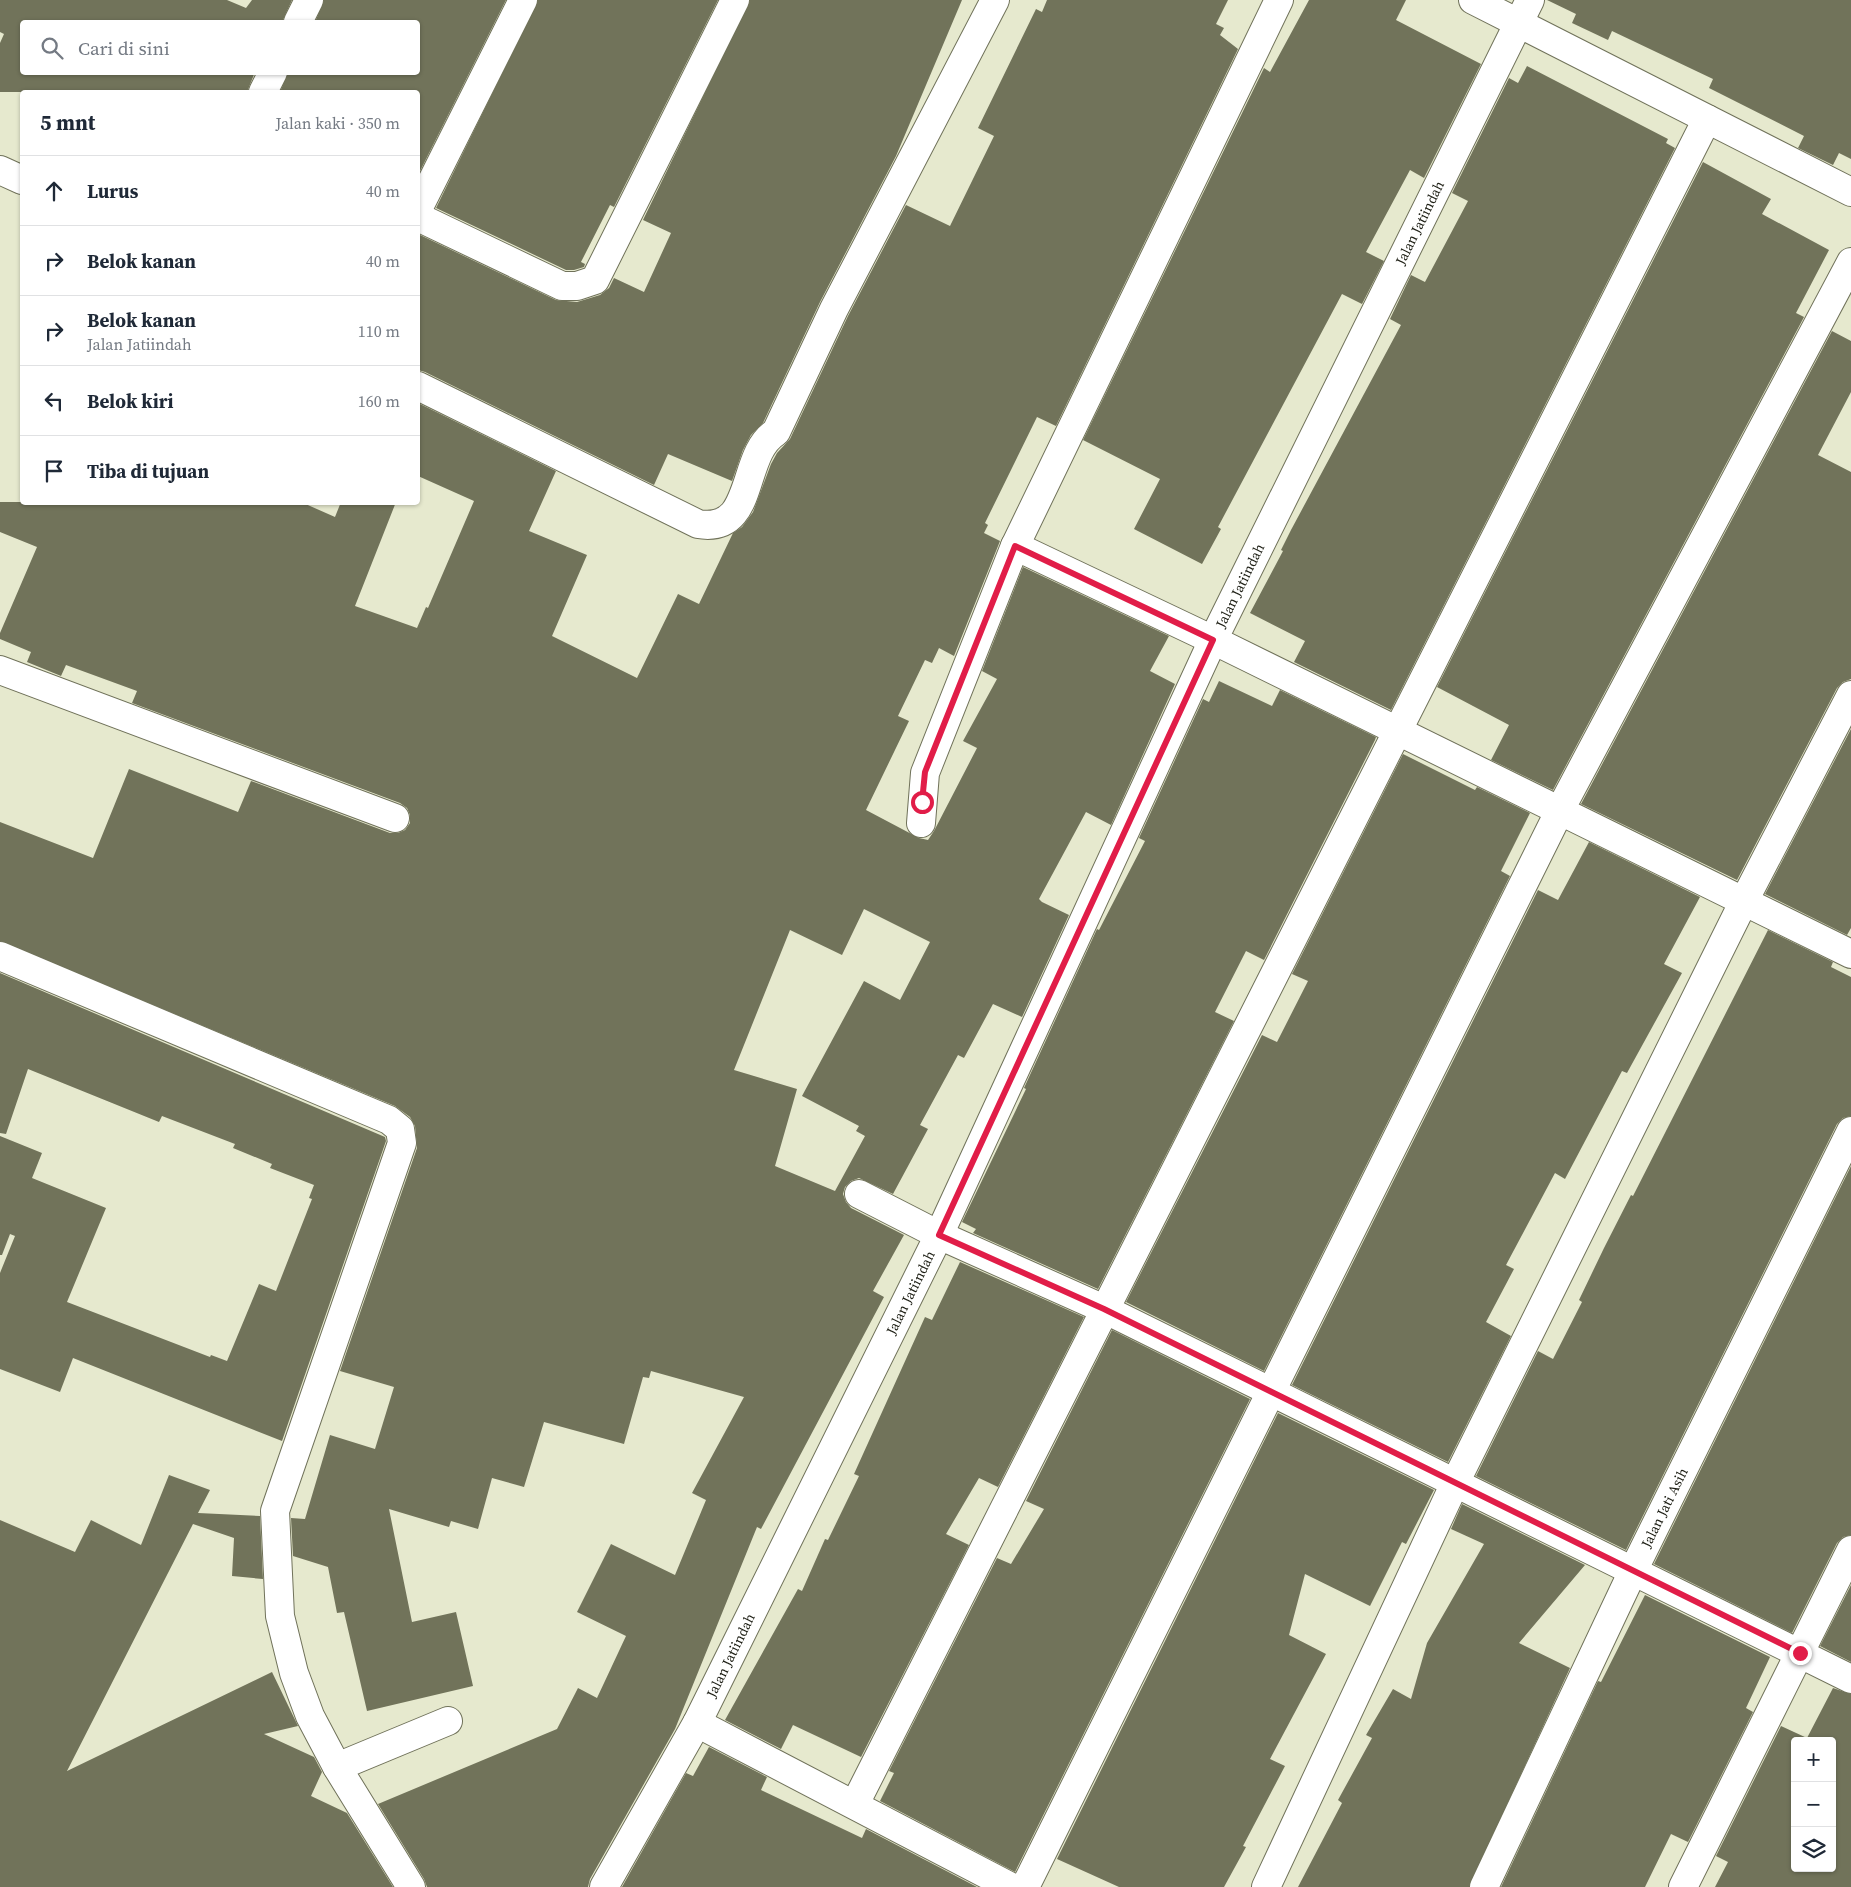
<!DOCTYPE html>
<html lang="id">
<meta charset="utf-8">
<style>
:root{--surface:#fff;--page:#f6f6f7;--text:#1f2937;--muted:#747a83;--line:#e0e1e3}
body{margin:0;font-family:"Source Serif 4",serif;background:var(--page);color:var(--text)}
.controls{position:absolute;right:15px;bottom:15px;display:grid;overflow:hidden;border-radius:5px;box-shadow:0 1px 4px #0004}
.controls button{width:45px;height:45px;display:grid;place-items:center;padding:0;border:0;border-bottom:1px solid var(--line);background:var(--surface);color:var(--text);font:25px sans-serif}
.stop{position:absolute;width:15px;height:15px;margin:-11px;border:4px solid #e11d48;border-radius:50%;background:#fff}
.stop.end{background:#e11d48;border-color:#fff;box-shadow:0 1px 5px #0008}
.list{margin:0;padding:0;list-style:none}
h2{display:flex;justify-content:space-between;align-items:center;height:65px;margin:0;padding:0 20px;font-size:21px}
h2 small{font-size:16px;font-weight:400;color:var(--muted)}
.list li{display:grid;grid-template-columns:32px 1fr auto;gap:15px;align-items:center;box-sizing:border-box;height:70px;padding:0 20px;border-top:1px solid var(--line)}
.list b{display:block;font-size:19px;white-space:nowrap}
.list p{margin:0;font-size:16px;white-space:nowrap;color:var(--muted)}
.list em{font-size:16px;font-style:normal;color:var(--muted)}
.icon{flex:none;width:28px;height:28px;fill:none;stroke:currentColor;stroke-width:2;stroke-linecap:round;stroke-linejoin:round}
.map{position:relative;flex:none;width:1851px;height:1887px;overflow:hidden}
.search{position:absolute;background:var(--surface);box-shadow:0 1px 4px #0004;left:20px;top:20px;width:400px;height:55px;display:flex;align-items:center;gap:12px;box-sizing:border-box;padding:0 18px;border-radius:5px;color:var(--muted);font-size:19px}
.panel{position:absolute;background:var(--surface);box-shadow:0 1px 4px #0004;left:20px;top:90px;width:400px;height:415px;border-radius:5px}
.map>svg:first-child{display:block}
</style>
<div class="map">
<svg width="1851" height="1887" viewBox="0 0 1851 1887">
<rect width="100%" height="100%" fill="#e6e9ce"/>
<path fill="#71735a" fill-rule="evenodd" d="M0 0H227L246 8 252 0H292L282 22H22V72H255L247 92H0V43L4 34 0 32Z
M324 0H506L418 175V92H280L288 72H418V22H315Z
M538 0H718L614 207 610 205 581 262 585 264 584 267 574 270H566L436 208Z
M750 0H962L896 156 820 302 763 423 751 435 743 450 732 481 668 454 654 485 425 372 418 370V234L556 300 577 302 600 295 609 288 614 278 644 292 671 233 643 220Z
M1047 0H1228L1216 24 1224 28 1220 35 1238 49 1056 426 1037 417 985 523 988 525 984 533 1000 541 954 656 939 648 932 663 925 660 898 716 909 721 866 810 919 838 928 840 934 831 977 748 963 741 997 679 982 671 1023 567 1169 636 1150 671 1175 684 1111 825 1086 812 1039 899 1042 902 1069 915 1022 1017 993 1004 964 1058 958 1055 920 1125 928 1129 893 1194 859 1178 851 1181 845 1187 843 1194 846 1202 851 1208 904 1235 873 1291 884 1297 761 1529 757 1527 675 1729 590 1879 588 1887H427L424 1879 378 1804 557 1729 578 1688 597 1698 626 1636 577 1612 611 1544 675 1575 706 1500 692 1493 744 1397 651 1371 649 1378 643 1377 624 1444 544 1422 524 1487 492 1478 478 1529 451 1521 449 1527 389 1509 412 1622 456 1612 473 1686 367 1711 344 1612 337 1613 328 1567 293 1556 291 1518 305 1519 330 1435 375 1449 394 1387 340 1371 417 1148 415 1126 410 1117 395 1106 0 941V822L93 858 129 769 238 812 251 781 390 833H398L405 830 410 823V815L407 808 400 803 132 703 137 691 66 665 61 676 27 662 31 652 0 639V633L37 547 0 532V502H301L335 517 341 502H396L355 606 417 628 426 607 428 608 474 501 418 476V403L556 471 529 531 587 555 552 636 637 678 678 594 699 604 733 533 742 527 753 512 771 464 777 453 790 439 848 316 906 205 950 226 994 136 978 128 1036 9 1042 12ZM864 909 930 942 900 1000 864 981 802 1096 859 1126 856 1131 865 1136 835 1191 775 1166 797 1089 734 1070 790 930 842 955Z
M1309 0H1406L1396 20 1481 64 1424 178 1410 170 1366 252 1384 261 1362 304 1342 294 1218 527 1221 529 1202 564 1134 529 1160 479 1083 440 1264 68 1270 72Z
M1547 0H1851V159L1839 153 1833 165 1798 148 1804 136 1709 88 1713 79 1612 31 1608 40 1572 23 1576 14Z
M1527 66 1668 139 1666 143 1675 148 1391 710 1294 662 1305 641 1250 613 1283 551 1281 550 1291 530 1401 325 1390 319 1411 275 1425 282 1468 201 1452 193 1509 78 1518 83Z
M1703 162 1771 199 1762 214 1829 250 1796 313 1804 317 1553 790 1491 760 1509 725 1437 687Z
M1832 331 1851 341V392L1818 455 1851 472V679L1843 682 1837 688 1737 880 1581 804Z
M1219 681 1272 706 1280 690 1376 737 1375 740 1264 960 1246 951 1215 1012 1234 1021 1098 1289 973 1233 976 1229 962 1222 1026 1089 1024 1088 1097 929 1099 930 1145 841 1139 838 1203 699 1209 702Z
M1851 729V928L1847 935 1765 894Z
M1403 754 1475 790 1477 787 1530 813 1501 871 1510 876 1264 1371 1126 1302 1262 1035 1277 1042 1308 981 1292 974Z
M1589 842 1700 897 1664 964 1682 973 1627 1073 1622 1071 1565 1179 1555 1173 1506 1265 1514 1269 1486 1322 1511 1336 1448 1462 1292 1385 1538 890 1558 900Z
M1768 930 1833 962 1831 967 1851 977V1116L1843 1118 1837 1124 1626 1550 1476 1476 1538 1351 1553 1359 1582 1302 1579 1300 1604 1248 1631 1195 1633 1196Z
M0 973 385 1137 386 1141 282 1441 73 1358 60 1392 0 1369V1273L15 1236 10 1234 2 1255H0V1136L42 1153 32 1178 106 1208 67 1302 210 1357 211 1355 227 1361 259 1284 276 1291 312 1199 309 1198 314 1185 270 1168 272 1164 233 1148 235 1144 162 1116 159 1122 28 1069 6 1134 0 1133Z
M1851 1166V1535L1843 1537 1837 1543 1792 1633 1654 1564Z
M960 1262 1084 1317 998 1487 979 1478 946 1534 969 1545 861 1757 793 1725 781 1749 725 1720 798 1589 802 1591 825 1539 828 1540 859 1476 854 1474 925 1317 932 1320Z
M1112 1330 1250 1399 1015 1872 880 1801 894 1773 889 1771 997 1558 1011 1564 1044 1509 1026 1501Z
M1278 1413 1434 1490 1406 1544 1402 1542 1370 1606 1305 1574 1289 1635 1326 1654 1270 1759 1285 1766 1243 1846 1246 1847 1224 1887H1119L1057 1859Z
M169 1475 210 1490 198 1513 260 1516 263 1579 232 1576 234 1538 193 1524 67 1771 272 1672 298 1726 264 1734 314 1757 322 1772 311 1796 347 1813 393 1887H0V1520L75 1552 91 1520 141 1545Z
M1462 1504 1585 1565 1519 1643 1570 1668 1469 1887H1298L1342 1803 1338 1800 1372 1738 1366 1735 1393 1689 1411 1699 1427 1643 1484 1544 1451 1529Z
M1851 1585V1662L1820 1646Z
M1645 1595 1770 1657 1746 1708 1753 1712 1688 1842 1671 1834 1645 1887H1501L1598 1681 1601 1682Z
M1833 1688 1851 1694V1887H1715L1728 1862 1716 1856 1781 1726 1807 1738ZM1795 1741H1832V1868H1795Z
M709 1747 767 1777 761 1790 862 1838 866 1829 977 1887H622L686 1773 693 1776Z"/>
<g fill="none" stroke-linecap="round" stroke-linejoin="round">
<g stroke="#70725a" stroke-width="30">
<g id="street">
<path d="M1473 0 1851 192"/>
<path d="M298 22 309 0"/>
<path d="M263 92 273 72"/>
<path d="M0 170 22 180"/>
<path d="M418 209 523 0"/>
<path d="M418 217 562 286H577L595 280 735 0"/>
<path d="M418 386 698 524C757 534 739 455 776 432L834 309 995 0"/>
<path d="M1015 546 1213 640 1851 954"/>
<path d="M0 670 395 818"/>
<path d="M921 823 925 773 1015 546 1279 0"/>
<path d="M0 956 389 1120 400 1129 402 1143 275 1511 280 1616 294 1673 310 1716 337 1767 411 1887"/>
<path d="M859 1194 939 1235 1104 1309 1851 1679"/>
<path d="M697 1723 1011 1887"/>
<path d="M337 1767 448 1721"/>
<path d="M855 1804 1707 119"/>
<path id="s1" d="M604 1887 697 1723 939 1235 1213 640 1530 0"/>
<path d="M1025 1887 1560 810 1851 262"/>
<path d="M1266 1887 1455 1483 1744 901 1851 695"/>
<path id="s2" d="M1484 1887 1633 1571 1851 1131"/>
<path d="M1683 1887 1851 1550"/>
</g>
</g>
<use href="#street" stroke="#fff" stroke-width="28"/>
</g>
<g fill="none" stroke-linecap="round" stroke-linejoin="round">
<path stroke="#e11d48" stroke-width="6" d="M922 802 925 772 1015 546 1213 640 939 1235 1104 1309 1800 1653"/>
</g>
<g text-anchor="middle" stroke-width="4" stroke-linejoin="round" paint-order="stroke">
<g font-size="14" fill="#1d1e14" stroke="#fff">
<text dy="5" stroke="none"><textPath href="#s1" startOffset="1854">Jalan Jatiindah</textPath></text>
<text dy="5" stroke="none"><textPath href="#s1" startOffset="1449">Jalan Jatiindah</textPath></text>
<text dy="5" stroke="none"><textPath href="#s1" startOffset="669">Jalan Jatiindah</textPath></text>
<text dy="5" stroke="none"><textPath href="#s2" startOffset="420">Jalan Jati Asih</textPath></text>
<text dy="5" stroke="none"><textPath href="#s1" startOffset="264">Jalan Jatiindah</textPath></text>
</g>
</g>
</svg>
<div class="controls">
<button>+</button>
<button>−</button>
<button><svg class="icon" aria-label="layers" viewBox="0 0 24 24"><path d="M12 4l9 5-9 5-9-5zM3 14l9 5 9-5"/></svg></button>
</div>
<div class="stop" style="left:922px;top:802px"></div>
<div class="stop end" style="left:1800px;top:1653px"></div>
<div class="search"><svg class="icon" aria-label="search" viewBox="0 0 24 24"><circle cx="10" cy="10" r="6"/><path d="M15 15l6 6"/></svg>Cari di sini</div>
<section class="panel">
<h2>5 mnt<small>Jalan kaki · 350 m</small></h2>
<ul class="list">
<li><svg class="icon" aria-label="ahead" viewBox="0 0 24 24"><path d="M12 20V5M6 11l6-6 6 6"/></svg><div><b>Lurus</b></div><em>40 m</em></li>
<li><svg class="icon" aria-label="right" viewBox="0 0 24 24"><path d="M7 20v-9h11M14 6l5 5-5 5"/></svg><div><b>Belok kanan</b></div><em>40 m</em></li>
<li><svg class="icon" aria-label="right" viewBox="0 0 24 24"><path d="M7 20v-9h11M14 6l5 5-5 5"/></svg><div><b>Belok kanan</b><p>Jalan Jatiindah</p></div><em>110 m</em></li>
<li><svg class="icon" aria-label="left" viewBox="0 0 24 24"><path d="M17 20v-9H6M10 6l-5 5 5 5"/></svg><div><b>Belok kiri</b></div><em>160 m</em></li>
<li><svg class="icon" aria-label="arrive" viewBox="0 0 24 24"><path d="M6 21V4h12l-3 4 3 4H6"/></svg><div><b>Tiba di tujuan</b></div></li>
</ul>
</section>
</div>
